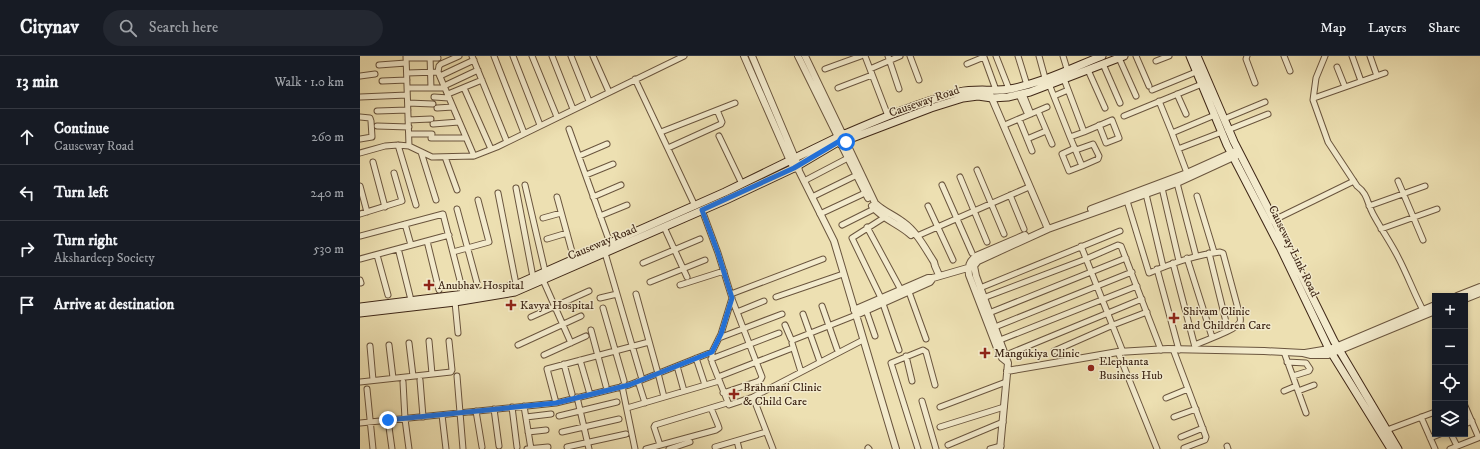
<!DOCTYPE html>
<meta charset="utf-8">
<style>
:root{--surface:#171b24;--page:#242831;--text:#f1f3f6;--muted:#9ea1a6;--line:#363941}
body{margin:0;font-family:"IM FELL DW Pica",serif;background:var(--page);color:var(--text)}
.controls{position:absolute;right:12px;bottom:12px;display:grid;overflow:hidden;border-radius:0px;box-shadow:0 2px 6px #0003}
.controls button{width:36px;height:36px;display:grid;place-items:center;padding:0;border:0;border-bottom:1px solid var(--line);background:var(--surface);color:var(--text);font:20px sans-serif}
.stop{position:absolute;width:12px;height:12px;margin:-9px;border:3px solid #1a73e8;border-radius:50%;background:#fff}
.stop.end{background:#1a73e8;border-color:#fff;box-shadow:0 1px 4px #0008}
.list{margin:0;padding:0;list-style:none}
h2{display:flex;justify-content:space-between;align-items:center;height:52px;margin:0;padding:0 16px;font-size:17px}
h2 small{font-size:13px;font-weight:400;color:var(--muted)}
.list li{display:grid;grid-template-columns:26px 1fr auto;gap:12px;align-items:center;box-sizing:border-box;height:56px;padding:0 16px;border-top:1px solid var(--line)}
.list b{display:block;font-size:15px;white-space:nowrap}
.list p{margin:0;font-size:13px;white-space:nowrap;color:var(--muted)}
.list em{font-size:13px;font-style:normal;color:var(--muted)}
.icon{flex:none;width:22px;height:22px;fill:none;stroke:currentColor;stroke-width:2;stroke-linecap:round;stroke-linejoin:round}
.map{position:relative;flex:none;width:1120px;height:393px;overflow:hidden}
header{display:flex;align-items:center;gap:24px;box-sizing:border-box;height:56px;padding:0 20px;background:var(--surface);border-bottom:1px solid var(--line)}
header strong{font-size:19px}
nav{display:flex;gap:22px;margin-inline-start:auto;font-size:14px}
.search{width:280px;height:36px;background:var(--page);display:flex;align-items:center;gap:10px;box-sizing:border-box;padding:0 14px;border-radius:22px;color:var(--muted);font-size:15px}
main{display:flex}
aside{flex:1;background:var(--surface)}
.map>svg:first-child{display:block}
</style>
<header>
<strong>Citynav</strong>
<div class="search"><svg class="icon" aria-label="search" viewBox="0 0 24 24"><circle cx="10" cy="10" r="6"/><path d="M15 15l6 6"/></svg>Search here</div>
<nav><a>Map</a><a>Layers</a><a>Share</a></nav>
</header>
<main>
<aside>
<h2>13 min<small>Walk · 1.0 km</small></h2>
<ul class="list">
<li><svg class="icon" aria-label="ahead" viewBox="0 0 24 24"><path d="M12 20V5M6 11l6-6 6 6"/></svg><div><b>Continue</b><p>Causeway Road</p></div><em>260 m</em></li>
<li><svg class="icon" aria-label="left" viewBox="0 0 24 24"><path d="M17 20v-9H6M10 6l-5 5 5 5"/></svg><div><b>Turn left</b></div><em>240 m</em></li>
<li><svg class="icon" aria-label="right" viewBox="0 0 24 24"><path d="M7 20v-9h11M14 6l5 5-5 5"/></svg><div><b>Turn right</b><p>Akshardeep Society</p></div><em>530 m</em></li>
<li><svg class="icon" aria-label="arrive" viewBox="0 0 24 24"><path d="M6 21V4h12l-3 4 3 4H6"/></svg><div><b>Arrive at destination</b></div></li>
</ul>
</aside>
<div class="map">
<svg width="1120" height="393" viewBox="0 0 1120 393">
<rect width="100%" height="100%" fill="#ede0b2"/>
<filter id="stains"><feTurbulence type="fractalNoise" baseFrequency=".005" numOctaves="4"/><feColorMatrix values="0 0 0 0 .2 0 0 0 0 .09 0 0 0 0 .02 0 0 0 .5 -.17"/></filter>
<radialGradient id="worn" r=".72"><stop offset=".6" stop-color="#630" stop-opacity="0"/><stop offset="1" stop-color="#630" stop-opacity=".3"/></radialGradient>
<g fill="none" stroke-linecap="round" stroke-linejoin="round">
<g stroke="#6a553e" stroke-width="7">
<path id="minor" d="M46 0 49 90
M70 0 71 32
M99 0 81 8 79 10 78 16 114 100
M112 0 147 86
M134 0 164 77
M153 0 180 69
M172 0 197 61
M192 0 213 53
M211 0 229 45
M233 0 249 36
M505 0 528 60
M528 0 539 33
M550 0 559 24
M636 0 649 33
M658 0 667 29
M679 0 685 22
M703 0 707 13
M776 0 789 30
M887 0 886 3 895 27
M924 0 930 15
M965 0 956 22 953 44 968 86 997 130C1008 138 1007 147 1013 158 1021 173 1031 187 1038 201 1048 220 1055 240 1065 258
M992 0 1001 25
M1010 0 1017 20
M46 2H78
M759 2 776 40
M796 5 809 0
M607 8 624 1 636 34
M743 8 760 47
M19 9 46 7
M977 11 985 31
M465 13 501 0
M510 13 540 0
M728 14 745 52
M47 17 78 16
M0 20 15 18
M80 20 114 4
M275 23 335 150
M22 25 47 24
M689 28 710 81 724 76 704 23
M84 30 118 14
M47 32H85
M104 32 131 93
M478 32 512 19
M792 34 836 16
M88 38 122 24
M663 38 671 58
M817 38 826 58
M659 39 668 59
M694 40 708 34
M0 41 47 39
M74 41 89 42
M954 42 1025 17
M799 45 812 77 827 117
M48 47 73 48
M77 52 93 51
M17 55 48 54
M678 55 692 88
M764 60 842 28
M0 61 10 62 11 65 12 81 0 83
M659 63 672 95
M864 63 905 46
M48 64 71 63
M73 68 99 66
M647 68 687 51
M17 70 49 71
M209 73 250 187
M868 74 908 58
M301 76 375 47
M724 76 752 64 759 82 746 87 739 69
M812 77 855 59
M49 78H72
M359 80 382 128
M710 81 722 110 709 115 702 98 715 92
M71 82H106
M667 83 686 75
M38 89 56 149
M308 92 361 68 362 66 357 54
M818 93 862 76
M716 94 733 88 739 100 738 103 722 110
M61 96 76 144
M0 97 25 90 38 89 49 90 72 101 114 100 137 91 324 0
M219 100 247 88
M85 101 97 134
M13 106 25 151
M617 114 644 178
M226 119 253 108
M600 121 627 186
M444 125 488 102
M1038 125 1063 184
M817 127 836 200
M165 129 185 215
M582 129 612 197
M0 130 7 156
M156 132 173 221
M802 132 819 205
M138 137 156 228
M786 138 803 210
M650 139 664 173
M837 140 854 196
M197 141 214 203
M233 141 261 129
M452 141 497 119
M767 145 789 217C812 207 835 199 860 196L863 197 880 260C880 262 881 264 880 266 877 274 843 285 835 289
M568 150 593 204
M1009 150 1065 130
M97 153 117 227
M342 154 358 197 372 242 361 278 352 296V306L369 349 393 341 503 284
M0 158 42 145 34 117
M460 158 505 137
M240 160 267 149
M525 161 492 182 521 242 539 294
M183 162 201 157
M912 165 994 125
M45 168 51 189
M482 169 514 153
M304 171 327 221
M507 171 541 234
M1021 173 1077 153
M0 180 83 158 104 240
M557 180 669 131
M187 183 207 177
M67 185 79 234
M721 190 763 296
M39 196 51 244
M93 196 129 186 118 144
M245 197 281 320
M849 197 868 274
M17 199 28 239
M827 202 852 281
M0 203 89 179
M283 207 340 183
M813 207 835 291
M797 213 819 294
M0 224 1 227
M183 224 211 287
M290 226 345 204
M320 229 364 215
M620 232 760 175
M549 236 566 283
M276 238 297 314
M371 238 463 203
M416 241 483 218
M240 242 257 238
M623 242 726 203 758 189 761 190 801 294
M95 246 98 277
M462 250 477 293
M243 252 264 325
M506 254 515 280
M377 256 404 245
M629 257 766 202
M443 258 460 306
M171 261 229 235
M425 269 431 283 433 284 496 259
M635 271 772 216
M231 274 246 330
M359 282 422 258
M640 284 777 230
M69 285 72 318
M49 287 53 320
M432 287 441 316
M29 289 33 322
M158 289 221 260
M10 290 13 324
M813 293 846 381 845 384 824 392
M694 295 753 269 787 256
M758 296 797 393
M924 296 946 357
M184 299 226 280
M646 299 782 243
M546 300 552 325
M336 302 345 329
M351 303 419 277
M220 304 229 335
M927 306 946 307 950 313 949 315 933 320
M204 308 212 338
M317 310 324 335
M298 317 304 341
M97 320 103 393
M358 321 430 293
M60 324 63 361
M278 325 285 347
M0 326 91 316 92 314 89 285
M43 326 45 363 49 393
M262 330 275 393
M7 333 13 393
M924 335 936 330
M938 335 954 329
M363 337 399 325 401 323 402 321 372 243
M217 341 229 393
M393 341 413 393
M806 342 828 333
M562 345 576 393
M196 347 187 313 289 286
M164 350 171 393
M152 351 157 391
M580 351 646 326
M267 352 359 325
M134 353 139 390
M116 355 122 391
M82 359 86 393
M199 360 257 346
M166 361 191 358
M814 361 836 353
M1061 361 1075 393
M28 364 32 393
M0 367 196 347 269 329 352 296
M1105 368 1112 365
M580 371 644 351
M1027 374 1075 356
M168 376 186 374
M202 376 259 363
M1091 378 1097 390
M821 381 843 372
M1070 382 1080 378
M377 385 379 393
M300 389 294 371 295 369 367 347
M588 389 643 366
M867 390 868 393
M207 391 266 378
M355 391 406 376
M508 392 509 393
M167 393 188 391
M286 393 356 374 359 372 358 369 351 352
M309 393 330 386
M558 393 531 307 563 294 566 296 575 329
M630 393 641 390
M1090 393 1118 382V380L1105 350"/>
</g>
<g stroke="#6a553e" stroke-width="8">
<path id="tertiary" d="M384 0 430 105 434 112 438 113
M392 0 438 109 439 115 474 185 536 393
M438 0 477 79
M445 0 482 77
M630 38 688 173
M486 86 515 147C523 155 534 159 543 166 557 176 565 192 574 206L575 210 579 219
M481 88 508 142
M512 150C522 163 539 168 551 179
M731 153 827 117 878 94
M1097 240 1120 231
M1105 243 1120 237
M494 254 568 222H573L611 211
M496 259 570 226 573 222
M945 297 969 293 978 290 1075 249
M647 306 642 302 637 292 609 219C608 210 609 206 616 200L665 179
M647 315 758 296 808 293 904 295 943 297 951 299H968L1075 255
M640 393 648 307 616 220 614 210 618 205 688 173 817 127 880 98"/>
</g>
<g stroke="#3f2717" stroke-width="9">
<path id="secondary" d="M830 0 867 89 921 193 969 293 1031 393
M837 0 874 86 917 170 974 285 1038 393
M485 78 487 83 486 86 481 88 478 86 476 82 478 78 482 77 485 78C522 62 560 46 599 36 616 32 634 36 650 33 682 27 712 12 742 0
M487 84 571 52 603 42 618 40 632 42 648 41 670 36 764 0
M0 251 137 234 153 230 365 136 476 82
M0 257 95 246 155 236 366 144 434 112 478 86"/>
</g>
<use href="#minor" stroke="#f3ebcd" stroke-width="5"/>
<use href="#tertiary" stroke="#f3ebcd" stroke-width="6"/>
<use href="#secondary" stroke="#f3ebcd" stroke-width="7"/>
</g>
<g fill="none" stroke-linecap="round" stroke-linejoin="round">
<path stroke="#1a73e8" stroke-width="5" d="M28 364 196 347 269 329 352 296 361 278 372 242 358 197 342 154 434 112 478 86 483 88 486 86"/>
</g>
<g fill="#8f2418" stroke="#f3ebcd" stroke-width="1.5">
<path d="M67 223h4v4h4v4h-4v4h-4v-4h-4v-4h4z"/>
<path d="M149 243h4v4h4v4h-4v4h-4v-4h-4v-4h4z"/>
<path d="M812 256h4v4h4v4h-4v4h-4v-4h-4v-4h4z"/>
<path d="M623 291h4v4h4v4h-4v4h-4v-4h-4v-4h4z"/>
<circle cx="731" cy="312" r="4"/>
<path d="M372 332h4v4h4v4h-4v4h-4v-4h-4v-4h4z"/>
</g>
<g text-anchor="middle" stroke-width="3" stroke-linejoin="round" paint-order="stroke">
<g font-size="12" fill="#3f2717" stroke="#f3ebcd">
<text transform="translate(564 45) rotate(-19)" y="4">Causeway Road</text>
<text transform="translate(242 186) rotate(-23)" y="4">Causeway Road</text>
<text transform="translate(934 195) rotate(64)" y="4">Causeway Link Road</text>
</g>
<g font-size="12" fill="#3f2717" stroke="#f3ebcd" text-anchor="start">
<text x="78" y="233">Anubhav Hospital</text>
<text x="160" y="253">Kavya Hospital</text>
<text x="823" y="259">Shivam Clinic<tspan x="823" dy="14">and Children Care</tspan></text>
<text x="634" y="301">Mangukiya Clinic</text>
<text x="739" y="309">Elephanta<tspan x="739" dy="14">Business Hub</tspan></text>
<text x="383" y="335">Brahmani Clinic<tspan x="383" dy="14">&amp; Child Care</tspan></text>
</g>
</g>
<rect width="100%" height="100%" filter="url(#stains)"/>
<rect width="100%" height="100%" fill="url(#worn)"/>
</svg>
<div class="controls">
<button>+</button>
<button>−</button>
<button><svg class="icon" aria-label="locate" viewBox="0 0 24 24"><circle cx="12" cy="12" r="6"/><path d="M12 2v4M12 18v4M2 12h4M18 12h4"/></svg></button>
<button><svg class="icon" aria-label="layers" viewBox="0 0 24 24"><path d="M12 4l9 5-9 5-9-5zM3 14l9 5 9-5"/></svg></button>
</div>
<div class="stop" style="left:486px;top:86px"></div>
<div class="stop end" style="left:28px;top:364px"></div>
</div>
</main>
